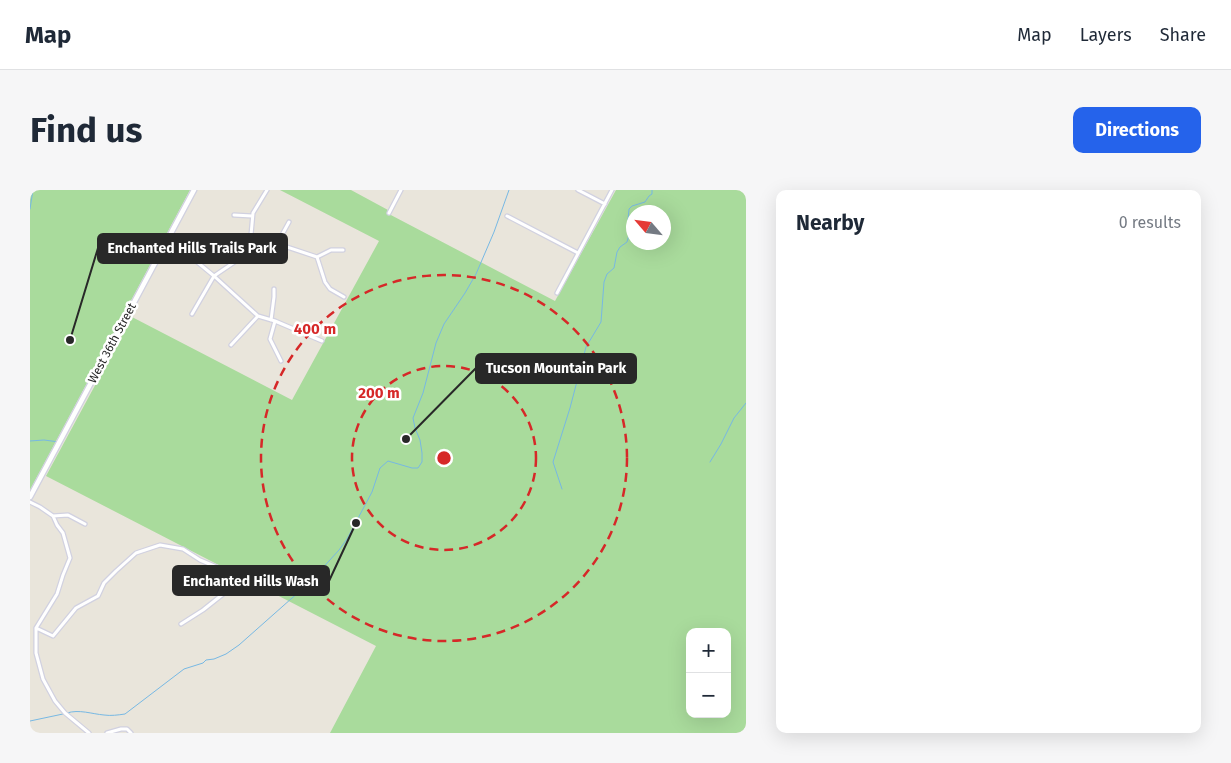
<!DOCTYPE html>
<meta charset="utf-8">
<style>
:root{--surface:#fff;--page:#f6f6f7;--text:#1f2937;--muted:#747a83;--line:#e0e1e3;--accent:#2563eb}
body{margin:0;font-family:"Fira Sans",sans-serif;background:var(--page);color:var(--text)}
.controls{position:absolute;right:15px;bottom:15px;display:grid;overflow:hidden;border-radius:10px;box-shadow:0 5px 20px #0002}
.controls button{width:45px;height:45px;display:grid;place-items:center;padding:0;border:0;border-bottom:1px solid var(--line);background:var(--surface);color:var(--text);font:25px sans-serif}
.compass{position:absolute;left:596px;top:15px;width:45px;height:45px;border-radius:50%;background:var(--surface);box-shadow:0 5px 20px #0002;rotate:298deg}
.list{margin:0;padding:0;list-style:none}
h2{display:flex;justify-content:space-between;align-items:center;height:65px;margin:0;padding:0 20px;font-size:21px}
h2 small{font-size:16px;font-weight:400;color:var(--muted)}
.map{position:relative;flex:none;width:716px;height:543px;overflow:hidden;border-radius:10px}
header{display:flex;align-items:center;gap:30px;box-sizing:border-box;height:70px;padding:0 25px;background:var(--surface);border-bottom:1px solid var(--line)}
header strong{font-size:24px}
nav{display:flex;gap:28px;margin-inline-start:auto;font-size:18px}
.intro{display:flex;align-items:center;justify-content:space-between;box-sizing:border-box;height:120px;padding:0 30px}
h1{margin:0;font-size:35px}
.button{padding:12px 22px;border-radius:10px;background:var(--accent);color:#fff;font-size:18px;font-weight:700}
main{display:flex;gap:30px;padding:0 30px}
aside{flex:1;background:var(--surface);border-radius:10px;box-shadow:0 5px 20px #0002}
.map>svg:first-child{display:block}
</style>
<header>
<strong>Map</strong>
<nav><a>Map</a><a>Layers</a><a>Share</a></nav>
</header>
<div class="intro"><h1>Find us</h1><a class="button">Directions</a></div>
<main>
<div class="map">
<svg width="716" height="543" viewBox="0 0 716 543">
<rect width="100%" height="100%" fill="#e9e5db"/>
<path fill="#a9db9c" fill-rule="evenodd" d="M0 0H160L0 300Z
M250 0H321L358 20 357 23 525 111 586 0H716V536L712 543H300L346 456 16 286 102 127 262 210 349 51ZM604 22H634V52H604ZM660 442H697V524H660Z"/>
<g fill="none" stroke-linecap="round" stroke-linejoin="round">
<path stroke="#77b8e3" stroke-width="1" d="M0 19 3 0
M0 251 14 250 29 252
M680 272 691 254 704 228 716 213
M532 299 523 272 540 218 556 157 571 132 574 92 577 84 584 78 587 62 590 57 597 52 600 41 598 30 599 19 602 16 615 12 619 6 622 4V0
M37 523C49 519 62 524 74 525 81 526 88 525 95 524L154 479 173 473 176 470 184 469 196 464 209 455 279 393 309 360 317 349 342 302 350 278 358 271 382 278H388L392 272V263L390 250 385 238 383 228 393 203 406 153 414 134 435 103 446 84 464 42 479 0
M0 531 33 524"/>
<g stroke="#d1d1e0" stroke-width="5.5">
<path id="street" d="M548 0 575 14
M359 23 371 0
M204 25 222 26
M477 26 548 63
M221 45 287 67 295 92 300 99 314 107
M138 48 184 86 228 126 245 131 292 151
M247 54 259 32
M287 67 301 60H313
M527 103 582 0
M162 124 184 86 209 69 221 45 223 23 237 0
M241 130 244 107V99
M245 131 240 149 251 171
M201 155 228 126
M0 312 10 317 23 326 27 335 33 343 40 368 33 385 27 404 6 438V463L13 489 25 511 35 523 59 543
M23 326 38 325 55 334
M6 438 23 446 46 418 68 406 74 393 86 381 106 363 130 355 153 359 170 370 196 381 207 393 173 420 151 434
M77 543 91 539H97L101 543"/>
</g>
<g stroke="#d1d1e0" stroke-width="7">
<path id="secondary" d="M0 307 164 0"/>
</g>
<use href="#street" stroke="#fff" stroke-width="3"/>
<use href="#secondary" stroke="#fff" stroke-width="4.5"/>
</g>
<g fill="none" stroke="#d62828" stroke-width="2.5" stroke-dasharray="9 6">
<circle cx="414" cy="268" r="92"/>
<circle cx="414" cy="268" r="183"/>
</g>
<g text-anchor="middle" stroke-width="5" stroke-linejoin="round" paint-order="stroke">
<g font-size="12" fill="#282828" stroke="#fff">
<text transform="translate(82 153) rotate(-62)" y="4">West 36th Street</text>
</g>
</g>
<circle cx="414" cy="268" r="8" fill="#d62828" stroke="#fff" stroke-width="2.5"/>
<g font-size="15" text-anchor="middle" font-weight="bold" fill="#d62828" stroke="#fff" stroke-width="5" stroke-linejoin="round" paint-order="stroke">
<text x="285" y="144">400 m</text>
<text x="349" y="208">200 m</text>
</g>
<path fill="none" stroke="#282828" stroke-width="2" d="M40 150L68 58M376 249L446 178M326 333L299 391"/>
<g fill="#282828" stroke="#fff" stroke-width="2">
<circle cx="40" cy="150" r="5"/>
<circle cx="376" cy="249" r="5"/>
<circle cx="326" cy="333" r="5"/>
</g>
<g fill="#282828" stroke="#282828" stroke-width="2">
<rect x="68" y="44" width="189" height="29" rx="5"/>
<rect x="446" y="164" width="160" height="29" rx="5"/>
<rect x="143" y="376" width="156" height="29" rx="5"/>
</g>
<g font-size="14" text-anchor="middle" font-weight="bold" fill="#fff">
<text x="162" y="63">Enchanted Hills Trails Park</text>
<text x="526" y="183">Tucson Mountain Park</text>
<text x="221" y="396">Enchanted Hills Wash</text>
</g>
</svg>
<div class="controls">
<button>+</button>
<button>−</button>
</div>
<svg class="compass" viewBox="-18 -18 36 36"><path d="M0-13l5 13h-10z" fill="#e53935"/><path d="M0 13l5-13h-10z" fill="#747a83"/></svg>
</div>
<aside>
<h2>Nearby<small>0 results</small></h2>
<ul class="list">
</ul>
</aside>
</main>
